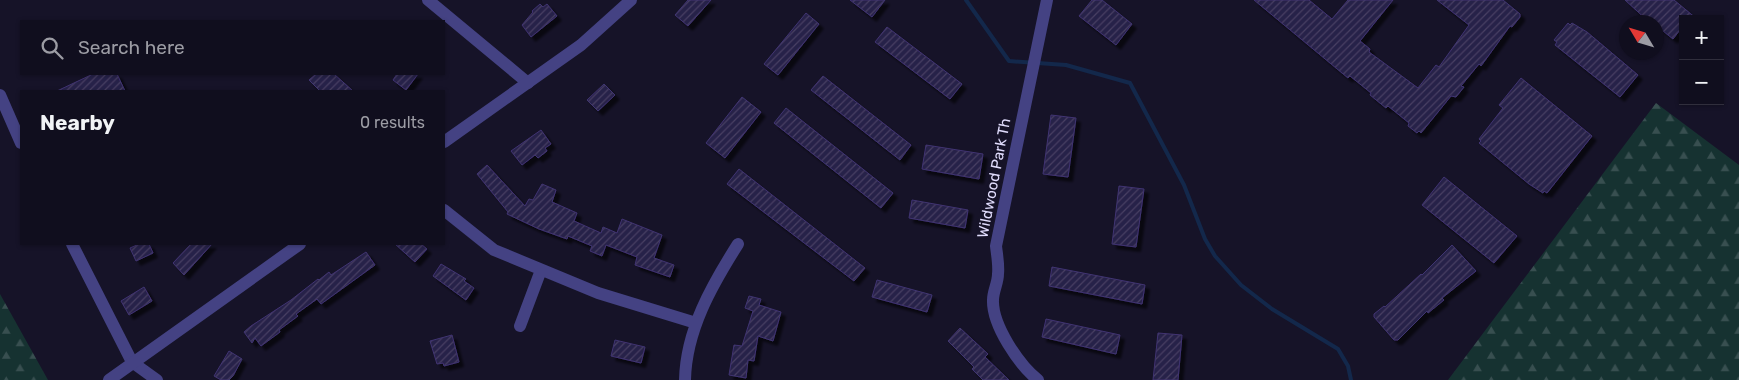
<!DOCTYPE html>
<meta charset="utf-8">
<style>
:root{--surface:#100e1e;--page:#191727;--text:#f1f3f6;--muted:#9c9ca4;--line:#302e3c}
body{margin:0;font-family:Rubik,sans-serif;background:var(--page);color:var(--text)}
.controls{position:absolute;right:15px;top:15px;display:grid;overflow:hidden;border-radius:0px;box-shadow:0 1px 4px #0004}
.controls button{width:45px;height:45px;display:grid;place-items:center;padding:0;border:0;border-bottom:1px solid var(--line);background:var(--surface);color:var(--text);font:25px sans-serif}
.compass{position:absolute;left:1619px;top:15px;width:45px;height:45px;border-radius:50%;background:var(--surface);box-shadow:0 1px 4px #0004;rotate:308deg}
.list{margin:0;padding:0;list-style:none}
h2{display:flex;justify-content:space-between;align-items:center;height:65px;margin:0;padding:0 20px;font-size:21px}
h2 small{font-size:16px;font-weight:400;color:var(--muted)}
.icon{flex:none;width:28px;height:28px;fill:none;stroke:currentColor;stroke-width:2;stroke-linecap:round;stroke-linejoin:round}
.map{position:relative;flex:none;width:1739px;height:380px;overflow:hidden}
.search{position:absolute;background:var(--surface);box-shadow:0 1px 4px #0004;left:20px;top:20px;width:425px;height:55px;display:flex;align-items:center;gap:12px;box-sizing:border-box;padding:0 18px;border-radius:0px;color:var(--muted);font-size:19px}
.panel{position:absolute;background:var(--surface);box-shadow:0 1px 4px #0004;left:20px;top:90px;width:425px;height:155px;border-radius:0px}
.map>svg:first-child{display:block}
</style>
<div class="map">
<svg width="1739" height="380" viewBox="0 0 1739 380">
<defs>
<pattern id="forest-firs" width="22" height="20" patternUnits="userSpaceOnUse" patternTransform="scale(1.25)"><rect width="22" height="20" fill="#163231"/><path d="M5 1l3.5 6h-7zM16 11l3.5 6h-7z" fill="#384f50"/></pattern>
<pattern id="building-hatch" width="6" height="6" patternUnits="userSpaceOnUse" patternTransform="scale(1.25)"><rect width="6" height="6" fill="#282048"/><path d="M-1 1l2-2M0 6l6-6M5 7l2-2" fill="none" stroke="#474063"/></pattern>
<filter id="shadow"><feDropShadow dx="4.5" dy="4.5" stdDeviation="1" flood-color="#0009"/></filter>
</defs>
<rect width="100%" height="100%" fill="#161328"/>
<path fill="url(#forest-firs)" d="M1656 103 1739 165V380H1448Z
M0 294 48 380H0Z"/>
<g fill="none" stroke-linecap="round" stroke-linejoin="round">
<path stroke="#13284b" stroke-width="4" d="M966 0 1009 61 1066 65 1130 83 1184 185 1205 239 1215 256 1241 285 1272 309 1338 349 1348 366 1351 380"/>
</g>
<path fill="url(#building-hatch)" stroke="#403472" filter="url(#shadow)" d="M688 0H711L688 26 675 15Z
M850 0H885L872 17Z
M1092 0H1102L1132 24 1116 45 1079 16Z
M1254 0H1309L1332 19 1348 0H1393L1360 41 1370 49 1369 52 1418 88 1436 65 1439 67 1469 25 1437 0H1503L1520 14V17L1512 27 1510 26 1481 66 1479 64 1461 86 1464 87 1456 97 1451 96 1421 133 1419 131 1417 133 1408 126 1409 123 1388 106 1386 108 1370 95 1371 93 1350 76 1348 78Z
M1625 0H1674L1697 19H1683V26L1673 39 1658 27 1656 28V22H1649Z
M540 4 543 7 547 4 557 16 531 37 522 25 533 12 532 11Z
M806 13 819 24 778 75 764 64Z
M1568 23 1570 25 1572 23 1587 32 1638 75 1620 97 1555 45 1557 42 1554 40Z
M887 27 962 84 950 99 875 42Z
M93 74H117L125 91H57Z
M316 74H334L353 91H320L309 80Z
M397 74H418L406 90 393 80Z
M823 76 911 145 900 160 811 90Z
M1521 78 1592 136 1547 193 1544 191 1543 193 1529 184 1479 143 1481 141 1479 139 1503 108 1499 105Z
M604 84 615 95 598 111 587 100Z
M742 97 761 112 725 158 706 143Z
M786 108 893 193 881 208 774 123Z
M1051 115 1076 118 1068 177 1043 174Z
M541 130 551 144 545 148 547 151 538 158 535 155 522 165 511 151Z
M926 145 983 154 979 179 922 169Z
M487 165 525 206 529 199 533 200 542 184 556 190 552 202 577 213 574 221 601 233 603 227 617 233 622 219 662 235 654 258 674 265 670 277 635 265 637 257 606 245 602 256 590 251 592 246 568 236 567 239 539 229 507 214 508 212 477 174Z
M739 169 865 268 854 281 727 184Z
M1444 177 1517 236 1494 263 1422 205Z
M1119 186 1144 189 1136 247 1112 244Z
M912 200 968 210 965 228 909 218Z
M139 244H149L153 253 136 261 130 248Z
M191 244H212L184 275 173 263Z
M395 244H421L427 249 415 262Z
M1452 245 1476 271 1442 298 1444 300 1428 313 1427 311 1398 340H1394L1374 317V314L1384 306 1385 307 1421 274 1422 275Z
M366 252 375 265 321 304 317 299 296 314 298 316 279 330 280 332 261 346 255 338 252 343 244 332 251 326 291 300 318 279 319 280 329 272 331 275Z
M441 264 466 279 464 281 474 288 466 300 433 276Z
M1052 267 1145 285 1142 304 1049 286Z
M877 280 932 295 927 312 872 297Z
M144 287 152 301 129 315 121 301Z
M749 296 761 299 759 305 781 312 773 341 758 336 754 361 748 360 746 378 729 375 734 345 742 346 753 311 745 308Z
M1046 319 1120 335 1116 354 1042 337Z
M960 328 988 354 985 357 1009 380H983L972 369 974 367 948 341Z
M1158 333 1182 335 1178 380H1153Z
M452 335 459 362 444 366 443 363 437 364 430 341Z
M615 340 645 347 641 363 611 356Z
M229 351 242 359 233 376 229 380H221L214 376Z"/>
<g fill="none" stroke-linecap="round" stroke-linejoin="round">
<path stroke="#444283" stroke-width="12" d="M428 0 528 83
M0 95 21 143
M444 210 494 250 598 293 696 323
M72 244 132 362 157 380
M520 326 541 270
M685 380C686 330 712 285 738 244
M1038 380C1019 365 992 325 993 300 993 291 998 283 998 274 999 265 997 255 996 246L1047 0"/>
<path stroke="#444283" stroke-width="12" d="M444 142 581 45 631 0
M109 380 300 244"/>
</g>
<g text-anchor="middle" stroke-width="5" stroke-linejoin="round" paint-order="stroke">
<g font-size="15" fill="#e0dcfc" stroke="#161328">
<text transform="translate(994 178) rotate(-79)" y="5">Wildwood Park Th</text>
</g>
</g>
</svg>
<div class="controls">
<button>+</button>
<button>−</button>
</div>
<svg class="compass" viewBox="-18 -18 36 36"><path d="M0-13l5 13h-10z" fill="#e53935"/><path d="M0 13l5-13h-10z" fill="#9c9ca4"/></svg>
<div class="search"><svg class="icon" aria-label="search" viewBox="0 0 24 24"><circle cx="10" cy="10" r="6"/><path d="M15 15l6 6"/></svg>Search here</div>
<section class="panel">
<h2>Nearby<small>0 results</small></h2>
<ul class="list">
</ul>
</section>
</div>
